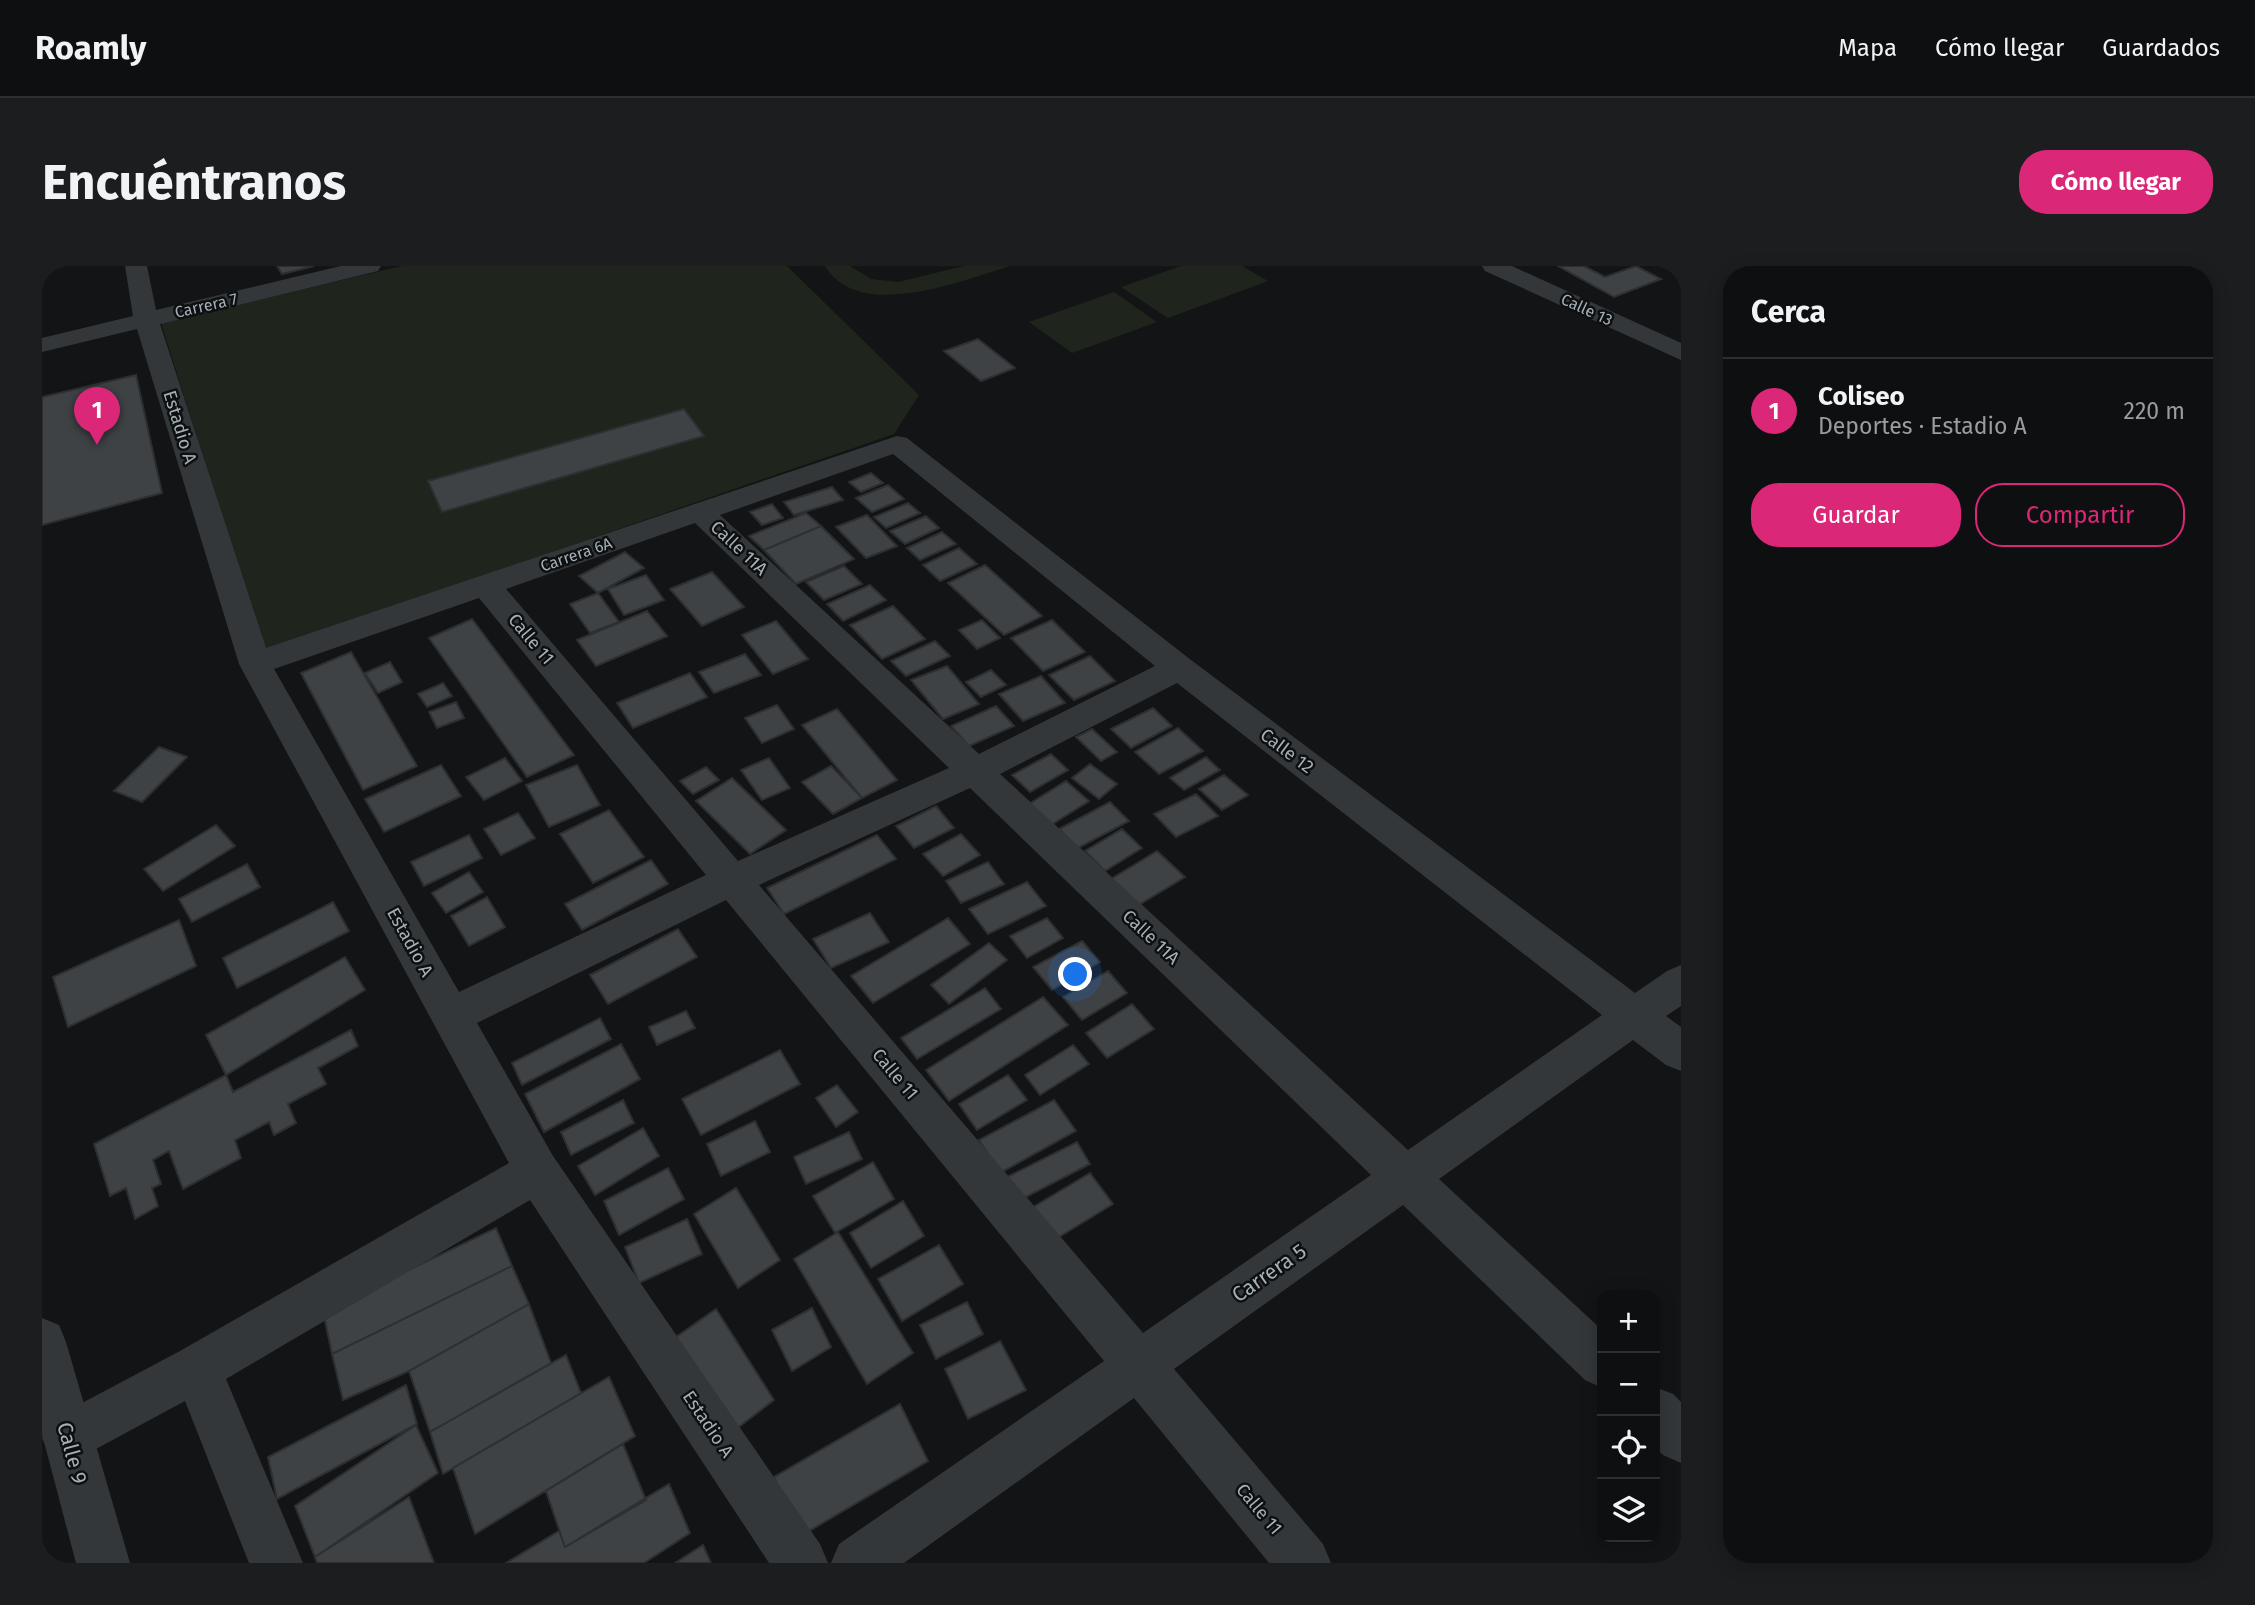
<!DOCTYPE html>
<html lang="es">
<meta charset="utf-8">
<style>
:root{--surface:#0e0f10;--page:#1c1d1e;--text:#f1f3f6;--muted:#9b9c9f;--line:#2e2f30;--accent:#db2777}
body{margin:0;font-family:"Fira Sans",sans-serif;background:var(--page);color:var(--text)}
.controls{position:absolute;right:21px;bottom:21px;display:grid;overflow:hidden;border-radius:14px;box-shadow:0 4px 18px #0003}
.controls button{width:63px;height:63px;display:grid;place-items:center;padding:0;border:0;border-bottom:2px solid var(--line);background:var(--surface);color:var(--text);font:35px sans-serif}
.you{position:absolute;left:1034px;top:709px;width:24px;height:24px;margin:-18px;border:5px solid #fff;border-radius:50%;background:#1a73e8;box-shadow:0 0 0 10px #1a73e833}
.badge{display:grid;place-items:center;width:46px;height:46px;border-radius:50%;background:var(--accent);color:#fff;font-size:23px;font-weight:700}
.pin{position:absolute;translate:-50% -58px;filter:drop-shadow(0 2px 4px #0008)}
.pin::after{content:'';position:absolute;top:37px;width:24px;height:21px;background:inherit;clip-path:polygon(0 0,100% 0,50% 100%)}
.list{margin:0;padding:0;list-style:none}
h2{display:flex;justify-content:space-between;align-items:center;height:91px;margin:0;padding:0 28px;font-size:30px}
h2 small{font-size:23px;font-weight:400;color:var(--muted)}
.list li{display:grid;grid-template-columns:46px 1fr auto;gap:21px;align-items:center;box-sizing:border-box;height:105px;padding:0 28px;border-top:2px solid var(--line)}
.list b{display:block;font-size:26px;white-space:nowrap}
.list p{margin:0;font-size:23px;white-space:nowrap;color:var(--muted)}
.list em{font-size:23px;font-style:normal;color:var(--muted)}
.actions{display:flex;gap:14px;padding:21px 28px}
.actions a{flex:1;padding:16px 0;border:2px solid var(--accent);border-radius:28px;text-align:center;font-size:24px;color:var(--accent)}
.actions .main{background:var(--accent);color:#fff}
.icon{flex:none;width:38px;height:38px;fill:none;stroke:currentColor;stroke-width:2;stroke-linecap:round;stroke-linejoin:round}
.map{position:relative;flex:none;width:1639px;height:1297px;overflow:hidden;border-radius:28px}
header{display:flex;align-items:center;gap:42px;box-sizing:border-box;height:98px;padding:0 35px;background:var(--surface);border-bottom:2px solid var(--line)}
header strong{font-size:33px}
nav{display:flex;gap:38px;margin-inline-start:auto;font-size:24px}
.intro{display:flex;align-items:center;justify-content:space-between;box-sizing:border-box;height:168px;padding:0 42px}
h1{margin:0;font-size:49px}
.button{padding:18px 32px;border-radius:28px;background:var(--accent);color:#fff;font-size:24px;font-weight:700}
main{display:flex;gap:42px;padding:0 42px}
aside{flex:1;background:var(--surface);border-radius:28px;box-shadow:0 4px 18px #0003}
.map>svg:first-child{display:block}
</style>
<header>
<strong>Roamly</strong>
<nav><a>Mapa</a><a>Cómo llegar</a><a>Guardados</a></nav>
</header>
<div class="intro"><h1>Encuéntranos</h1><a class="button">Cómo llegar</a></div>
<main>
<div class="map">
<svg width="1639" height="1297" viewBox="0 0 1639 1297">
<rect width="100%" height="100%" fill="#131415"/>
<path fill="#1f251d" d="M360 0H745L877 129 852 168 223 385 119 57Z
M783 0H808L829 13 856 16 922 0H968C921 14 817 57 783 0Z
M1139 0H1200L1226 15 1126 52 1079 21Z
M1072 26 1115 56 1030 87 987 56Z"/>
<path fill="#3f4245" stroke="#2d2f31" stroke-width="2" d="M235 0H272L240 8Z
M1516 0H1542L1563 11 1594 0 1619 13 1572 31Z
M936 73 973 102 939 115 902 85Z
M94 109 120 227 0 259V131Z
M642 143 662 170 400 246 386 215Z
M829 207 841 217 819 226 807 216Z
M846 219 862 233 830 246 814 232Z
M790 221 801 234 752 249 742 236Z
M866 237 878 247 844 262 832 251Z
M730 238 741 252 720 259 708 246Z
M764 247 779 260 722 284 707 270Z
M825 249 855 280 824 292 794 261Z
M884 250 897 262 863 278 848 265Z
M779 260 812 293 754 318 722 284Z
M900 266 914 278 878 294 865 282Z
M917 282 935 298 898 315 881 299Z
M583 286 602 302 556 327 537 310Z
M943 299 1000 350 962 369 906 317Z
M802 300 820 318 782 334 764 316Z
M670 306 702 341 660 360 628 323Z
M604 309 622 334 582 349 566 323Z
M828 319 844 334 801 355 785 338Z
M556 327 577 356 548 367 528 338Z
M851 340 883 373 840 393 808 359Z
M605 345 625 370 554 400 535 374Z
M430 353 532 489 485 511 387 372Z
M940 354 958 372 935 383 917 364Z
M1010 354 1043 386 1001 405 969 372Z
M734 355 766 393 731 408 700 369Z
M893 375 908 390 864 410 849 395Z
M309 386 375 500 321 524 259 407Z
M703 388 719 409 672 427 657 406Z
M1048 390 1073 415 1032 434 1007 409Z
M348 396 360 416 336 427 323 407Z
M905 400 937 438 901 453 869 414Z
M949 404 964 419 939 431 924 416Z
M648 407 665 431 591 462 575 437Z
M999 410 1023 437 981 455 957 428Z
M401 417 410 430 385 441 376 428Z
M414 436 422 452 395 462 387 446Z
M735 439 752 463 720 477 703 452Z
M954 440 972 460 927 480 909 460Z
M1111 442 1130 460 1089 482 1069 463Z
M795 443 855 514 820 532 760 459Z
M1136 462 1161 485 1117 508 1093 486Z
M1050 463 1075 486 1059 495 1034 471Z
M117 481 145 491 100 536 72 525Z
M1009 488 1026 504 988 526 970 509Z
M1164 491 1178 504 1142 524 1128 512Z
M463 492 480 515 442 534 424 511Z
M727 492 748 522 720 534 699 504Z
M1048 498 1075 518 1057 533 1030 512Z
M399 499 419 530 342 566 323 533Z
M535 499 558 539 507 561 484 519Z
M789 500 820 532 791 548 760 516Z
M664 501 677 514 651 528 638 515Z
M1182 509 1206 529 1180 544 1157 523Z
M690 512 744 564 708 588 654 535Z
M1024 515 1047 535 1009 559 987 538Z
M1154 528 1176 550 1134 571 1112 548Z
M1068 536 1087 555 1036 582 1017 563Z
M894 540 912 562 872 582 854 560Z
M567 544 602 591 551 617 518 568Z
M476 547 493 572 459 589 442 563Z
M174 559 193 580 121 625 102 603Z
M1080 563 1100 582 1063 605 1043 585Z
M919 568 938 589 901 610 881 588Z
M427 569 440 592 382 620 369 596Z
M835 569 854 593 742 648 725 622Z
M1115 585 1143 611 1095 640 1069 613Z
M609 594 626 618 540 664 523 638Z
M946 596 962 618 919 637 904 615Z
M205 598 218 621 150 656 137 633Z
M427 606 441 626 404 647 390 627Z
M985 616 1004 640 946 668 927 643Z
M445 631 463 661 427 680 409 650Z
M291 636 307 665 195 722 181 692Z
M828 647 847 676 789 702 771 673Z
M906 652 928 678 831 737 809 710Z
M1005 652 1021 672 985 692 968 670Z
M137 654 154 700 26 761 11 711Z
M636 663 655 691 566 738 548 709Z
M1040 675 1058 696 1010 724 991 701Z
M947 677 965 694 907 738 889 719Z
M303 691 323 724 184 809 164 769Z
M1066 705 1085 727 1040 754 1021 731Z
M943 722 959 743 875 793 859 772Z
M1001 731 1026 759 907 835 884 804Z
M1090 738 1112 763 1065 792 1044 767Z
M644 745 653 762 615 779 607 761Z
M558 752 569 773 480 819 470 797Z
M309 764 316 780 276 802 284 818 246 838 254 857 232 869 227 856 193 874 199 892 141 923 127 885 111 894 119 918 110 922 116 940 93 953 84 922 68 930 52 878 184 809 191 826Z
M579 778 598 813 502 866 483 828Z
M1031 779 1047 798 998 829 983 809Z
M738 784 758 818 659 869 640 833Z
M966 809 985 834 935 864 917 838Z
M795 819 816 846 794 861 774 832Z
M581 834 592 857 529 889 519 866Z
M1012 834 1034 865 958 907 937 874Z
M713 855 728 886 679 910 665 878Z
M601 862 617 890 553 929 536 900Z
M807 866 820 893 764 918 752 891Z
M1035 876 1048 898 978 934 965 911Z
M831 896 852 933 793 967 771 930Z
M626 902 642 933 577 969 562 935Z
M1048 907 1071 938 1004 979 981 947Z
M694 922 738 994 696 1022 652 948Z
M861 935 882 970 829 1002 808 967Z
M645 953 660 988 597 1017 583 981Z
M454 962 470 1000 290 1088 281 1045Z
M796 966 871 1087 825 1118 752 993Z
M897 979 921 1018 860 1055 836 1013Z
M470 1000 487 1038 367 1105 301 1134 290 1088Z
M925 1036 941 1068 894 1093 878 1059Z
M487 1038 509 1097 388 1166 367 1105Z
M770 1042 789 1081 750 1105 730 1064Z
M674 1043 732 1134 681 1173 624 1078Z
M958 1075 984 1124 926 1153 903 1103Z
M524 1089 539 1127 401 1208 388 1166Z
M567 1111 593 1170 433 1268 411 1202Z
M364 1119 375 1158 235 1233 226 1191Z
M858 1138 886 1195 757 1271 732 1211Z
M374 1159 396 1207 273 1291 253 1240Z
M581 1178 604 1234 523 1281 504 1225Z
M627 1218 648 1267 602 1297H464L517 1265 523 1281Z
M367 1231 392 1297H275L273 1291Z
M661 1279 669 1297H633Z"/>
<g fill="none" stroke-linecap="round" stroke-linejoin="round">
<path fill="#34373a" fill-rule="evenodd" d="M83 0H105L114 44 299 0H339L336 5 118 58 224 382 855 170 865 172 1149 394 1593 727 1625 705 1639 699V740L1624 750 1639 761V805L1624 799 1591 774 1397 913 1560 1064V1122L1543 1114 1361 939 1132 1103 1281 1278 1289 1297H1227L1092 1132 862 1297H789L797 1278 1062 1095 684 634 435 757 511 890 778 1278 786 1297H727L488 934 184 1113 261 1297H207L143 1135 26 1198 8 1190 0 1172 8 1154 138 1085 467 897 197 398 95 63 0 86V72L91 50ZM851 188 1113 400 937 488 678 249ZM653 257 907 502 696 595 464 323ZM437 332 664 609 417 726 232 403ZM1135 417 1560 749 1366 884 958 508ZM928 522 1329 909 1101 1067 717 619Z
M1440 0H1470L1639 77V94L1443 5Z
M1613 1121 1631 1128 1639 1136V1197L1621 1189 1613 1181Z"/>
<path fill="#34373a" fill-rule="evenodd" d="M0 1052 17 1059 24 1076 88 1297H34L0 1168Z"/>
</g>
<g text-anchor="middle" stroke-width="5" stroke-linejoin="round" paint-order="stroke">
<g font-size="16" fill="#a4b0b7" stroke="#0e0f10">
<text transform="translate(164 39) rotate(-13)" y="6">Carrera 7</text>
<text transform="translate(1545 43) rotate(25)" y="6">Calle 13</text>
<text transform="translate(534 288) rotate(-19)" y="6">Carrera 6A</text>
</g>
<g font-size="18" fill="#a4b0b7" stroke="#0e0f10">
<text transform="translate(138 161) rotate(73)" y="6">Estadio A</text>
<text transform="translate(697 282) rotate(43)" y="6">Calle 11A</text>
<text transform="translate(489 373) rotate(50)" y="6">Calle 11</text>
<text transform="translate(1245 485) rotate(37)" y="6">Calle 12</text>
<text transform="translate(1109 671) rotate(43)" y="6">Calle 11A</text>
<text transform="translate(368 676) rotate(61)" y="6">Estadio A</text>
<text transform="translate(853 808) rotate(50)" y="6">Calle 11</text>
<text transform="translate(666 1158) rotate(56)" y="6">Estadio A</text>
<text transform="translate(1217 1243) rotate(50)" y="6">Calle 11</text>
</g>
<g font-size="21" fill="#a4b0b7" stroke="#0e0f10">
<text transform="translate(1227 1007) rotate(-35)" y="7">Carrera 5</text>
<text transform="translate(30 1187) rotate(75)" y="7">Calle 9</text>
</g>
</g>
</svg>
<div class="controls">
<button>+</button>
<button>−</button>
<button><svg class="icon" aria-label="locate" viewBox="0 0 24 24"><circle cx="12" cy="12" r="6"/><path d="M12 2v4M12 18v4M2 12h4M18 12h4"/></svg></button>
<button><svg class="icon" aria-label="layers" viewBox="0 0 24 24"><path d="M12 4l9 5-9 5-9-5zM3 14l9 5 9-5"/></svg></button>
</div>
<div class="you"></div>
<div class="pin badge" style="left:55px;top:179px">1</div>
</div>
<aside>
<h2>Cerca<small></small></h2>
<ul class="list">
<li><span class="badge">1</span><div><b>Coliseo</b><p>Deportes · Estadio A</p></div><em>220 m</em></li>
</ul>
<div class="actions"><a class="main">Guardar</a><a>Compartir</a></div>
</aside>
</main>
